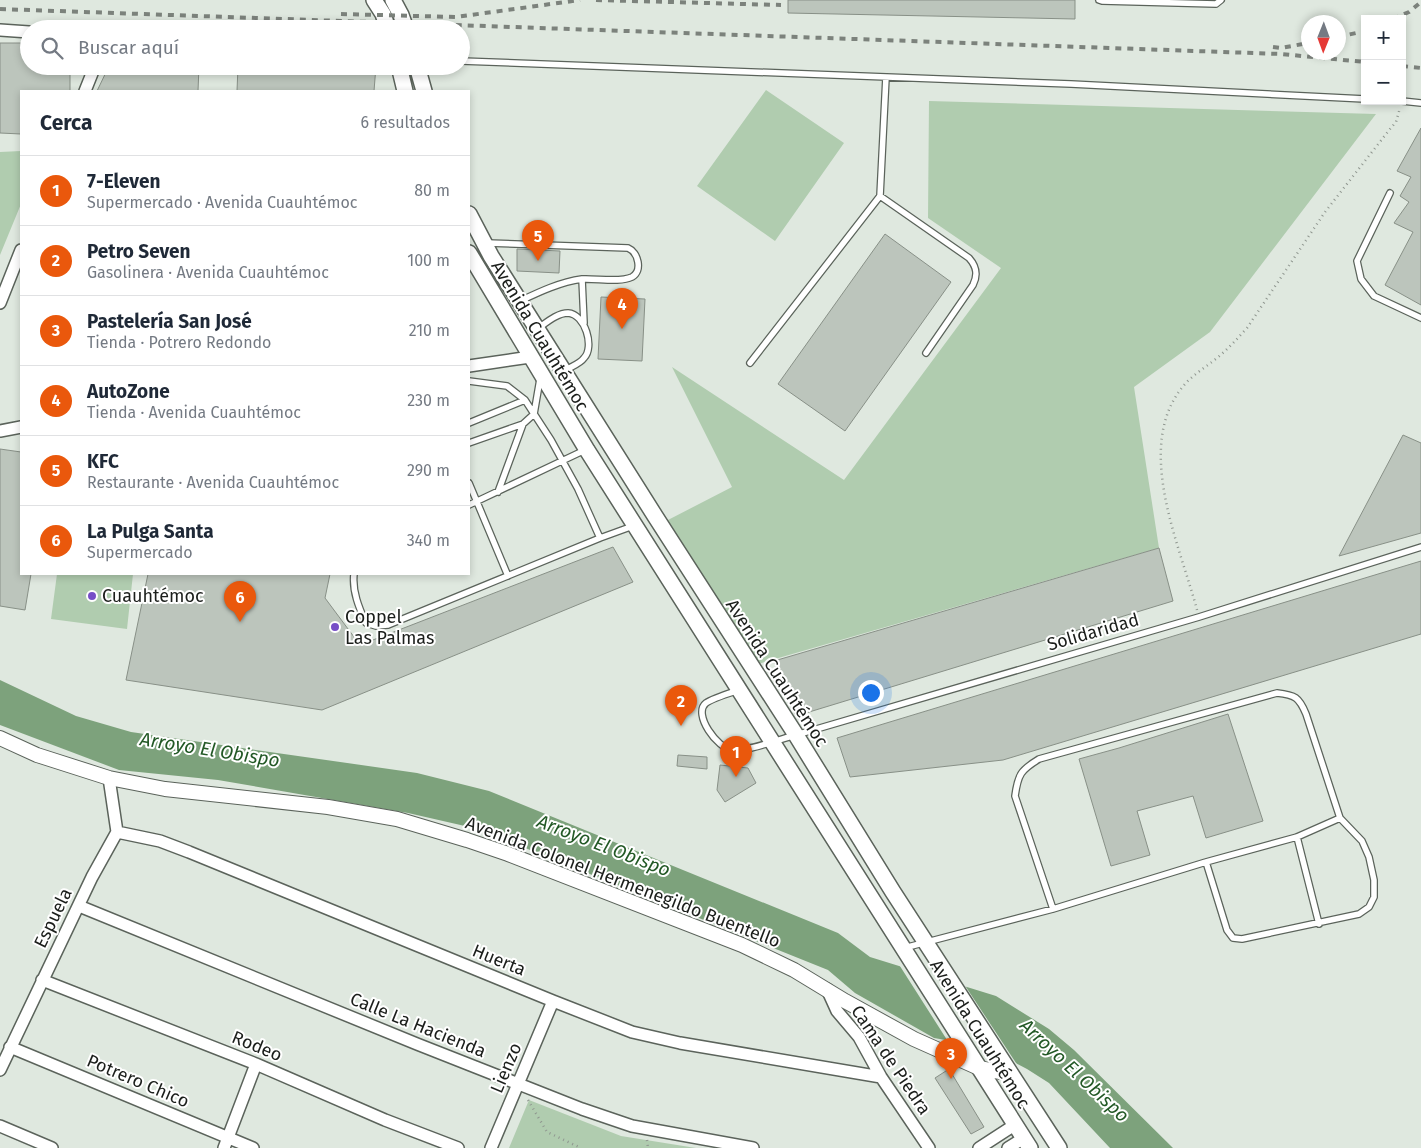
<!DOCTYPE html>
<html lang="es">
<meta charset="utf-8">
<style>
:root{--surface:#fff;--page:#f6f6f7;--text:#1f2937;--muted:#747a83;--line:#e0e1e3;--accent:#ea580c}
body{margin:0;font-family:"Fira Sans",sans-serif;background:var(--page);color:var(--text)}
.controls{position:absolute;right:15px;top:15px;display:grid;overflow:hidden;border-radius:0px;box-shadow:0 2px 8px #0003}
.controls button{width:45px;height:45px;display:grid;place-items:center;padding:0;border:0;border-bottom:1px solid var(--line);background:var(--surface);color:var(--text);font:25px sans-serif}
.compass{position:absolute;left:1301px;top:15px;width:45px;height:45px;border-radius:50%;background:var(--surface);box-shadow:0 2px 8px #0003;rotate:181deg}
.you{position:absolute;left:870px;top:692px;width:18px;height:18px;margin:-12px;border:4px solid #fff;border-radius:50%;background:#1a73e8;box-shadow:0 0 0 8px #1a73e833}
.badge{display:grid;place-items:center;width:32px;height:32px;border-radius:50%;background:var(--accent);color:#fff;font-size:16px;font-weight:700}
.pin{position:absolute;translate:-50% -41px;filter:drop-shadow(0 1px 2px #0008)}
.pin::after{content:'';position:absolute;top:26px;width:18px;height:15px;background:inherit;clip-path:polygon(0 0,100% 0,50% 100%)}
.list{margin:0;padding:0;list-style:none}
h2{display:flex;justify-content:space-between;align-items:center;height:65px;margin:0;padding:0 20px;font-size:21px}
h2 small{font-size:16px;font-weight:400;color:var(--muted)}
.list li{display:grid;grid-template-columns:32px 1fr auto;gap:15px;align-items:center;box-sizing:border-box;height:70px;padding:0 20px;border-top:1px solid var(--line)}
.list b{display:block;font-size:19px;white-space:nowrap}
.list p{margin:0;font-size:16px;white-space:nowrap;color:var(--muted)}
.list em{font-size:16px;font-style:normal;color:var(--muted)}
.icon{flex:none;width:28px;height:28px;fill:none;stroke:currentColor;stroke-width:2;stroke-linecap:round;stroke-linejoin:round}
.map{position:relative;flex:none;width:1421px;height:1148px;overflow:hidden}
.search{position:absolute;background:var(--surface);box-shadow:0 2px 8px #0003;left:20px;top:20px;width:450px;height:55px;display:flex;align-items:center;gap:12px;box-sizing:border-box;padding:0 18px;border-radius:28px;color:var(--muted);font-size:19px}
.panel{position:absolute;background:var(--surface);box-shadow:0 2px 8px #0003;left:20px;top:90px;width:450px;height:485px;border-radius:0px}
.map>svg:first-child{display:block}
</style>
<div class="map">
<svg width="1421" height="1148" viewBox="0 0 1421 1148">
<rect width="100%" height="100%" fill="#dfe8df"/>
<path fill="#b0ccaf" d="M766 90 844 143 775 241 697 186Z
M929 101 1376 114 1210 332 1134 387 1159 548 758 664 666 521 732 487 672 367 844 480 1001 268 928 218Z
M21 151V204L0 255V152Z
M57 574H133L127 629 51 619Z
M529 1100 621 1136 696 1148H509Z"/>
<path fill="#7da27c" d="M0 680 76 716 131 732 417 773 489 791 838 933 870 957 996 996 1049 1029 1074 1050 1173 1148H1110L1049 1083 1027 1069 993 1051 963 1043 934 1038 855 993 828 970 478 829 408 813 218 780 119 770 0 725Z"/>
<path fill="#dfe8df" d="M898 963 964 984 1018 1066 992 1053 949 1043Z"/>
<path fill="#bcc5bc" stroke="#889087" d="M788 0H1075V19L788 13Z
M0 43H29V66H70V91H21V134L0 133Z
M109 66H199L198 91H97Z
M238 66H376L374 91H237Z
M1421 128V305L1385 285 1413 232 1394 223 1409 202 1400 196 1411 177 1397 171Z
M885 234 951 282 845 431 778 384Z
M517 249 560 251 559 273 517 271Z
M601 297 645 299 642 361 598 359Z
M1403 435 1421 443V533L1339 556Z
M0 449 21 452V574H31L25 610 0 606Z
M613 547 633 582 322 710 126 680 148 574H330L325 598 360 645Z
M1159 548 1173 601 796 716 774 661Z
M1421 561V634L1003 760 850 777 837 738Z
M1228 714 1263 821 1206 838 1193 796 1137 811 1150 855 1111 866 1079 759 1119 748Z
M678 755 707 757V769L677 766Z
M720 765 748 768 756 783 725 802 717 790Z
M949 1069 984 1127 971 1134 935 1078Z"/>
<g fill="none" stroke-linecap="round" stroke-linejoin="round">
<g stroke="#5b635b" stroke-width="8">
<path id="service" d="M1099 0 1102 1 1216 4 1221 0
M461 61 1071 84 1365 99
M1402 101 1421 103
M1390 193 1357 261 1361 279 1374 296 1421 318
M880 196 969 258C977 267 978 275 973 285L926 353
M487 243 628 248C638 252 643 271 632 277 620 283 596 278 582 279 560 282 539 292 520 301
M582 279 584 323
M537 329C546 323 557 313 568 313 585 314 595 347 584 358 580 364 570 367 564 371
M750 363 880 196 886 77
M469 381 507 386 525 400 551 440 578 489 600 538
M469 423 525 400
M469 443 523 424 534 414 540 379
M469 483 508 576
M498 492 523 424
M469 505 585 450
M354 574C352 591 359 608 366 623L376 626 388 625 600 538 633 526
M739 690C730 693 713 698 706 703 692 714 718 749 732 750 748 752 779 739 796 735L1199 617 1421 547
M1297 837 1319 924
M1053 909 1015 796C1018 774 1021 770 1039 759L1277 693C1295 695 1299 697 1306 714L1340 818 1362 841 1369 857 1374 880V897L1369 907 1359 914 1242 939 1233 938 1227 930 1206 862
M904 948 1053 909 1206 862 1297 837 1340 818"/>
</g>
<g stroke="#5b635b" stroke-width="14">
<path id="minor" d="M0 30 29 32
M85 91 95 66
M0 303 21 250
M469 366 530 357
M0 431 21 427
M117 832 160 841 189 852 553 1001 632 1032 680 1043 881 1077
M79 906 417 1044 582 1109 632 1126 753 1148
M42 980 256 1064 385 1120 458 1148
M827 989 837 1011 859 1037 881 1077 929 1148
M10 1047 253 1148
M0 1070 92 877 117 832 109 778
M0 1126 52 1148
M224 1148 256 1064
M491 1148 553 1001
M979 1148 1016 1124
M1008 1148 1024 1138"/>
</g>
<g stroke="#5b635b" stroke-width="16">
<path id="tertiary" d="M0 738 37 755 109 778 165 789 328 807 397 819 467 840 508 854 742 945 794 970 845 1001 914 1039 979 1068 1011 1074"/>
</g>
<g stroke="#5b635b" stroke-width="18">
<path id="secondary" d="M374 0 383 14 388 29
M393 0 401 15 406 29
M399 66 405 91
M417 66 424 91
M469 214 491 256 655 516 796 735 893 892 1059 1148
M469 253 587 450 1030 1148"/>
</g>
<path stroke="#8f968f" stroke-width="2.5" stroke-dasharray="1 4" stroke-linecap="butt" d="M1197 610C1180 545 1132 444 1185 384 1194 374 1206 367 1217 358 1228 349 1237 339 1247 328L1325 212 1390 129 1396 122 1400 108
M528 1100 547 1132 581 1148
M647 1140 648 1148"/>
<use href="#service" stroke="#fff" stroke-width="5.5"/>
<use href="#minor" stroke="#fff" stroke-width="11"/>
<use href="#tertiary" stroke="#fff" stroke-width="14"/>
<use href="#secondary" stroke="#fff" stroke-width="15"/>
<path stroke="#7c827c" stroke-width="4" stroke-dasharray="6 6" stroke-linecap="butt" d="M596 0 781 5
M0 9 1281 54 1365 62
M341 14 456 17 580 0
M1393 19 1409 12 1421 2
M1338 37 1365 31
M1273 47 1281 48 1308 43
M1402 66 1421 68"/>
</g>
<g fill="#764ec7" stroke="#fff" stroke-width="2">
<circle cx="92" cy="596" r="5"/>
<circle cx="335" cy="627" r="5"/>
</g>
<g text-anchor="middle" stroke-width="4" stroke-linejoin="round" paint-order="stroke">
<g font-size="18" fill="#1b1e1b" stroke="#fff">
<text transform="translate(540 336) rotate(59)" y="6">Avenida Cuauhtémoc</text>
<text transform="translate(1093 632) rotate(-16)" y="6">Solidaridad</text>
<text transform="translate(777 673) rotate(57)" y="6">Avenida Cuauhtémoc</text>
<text transform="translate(623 882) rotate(21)" y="6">Avenida Colonel Hermenegildo Buentello</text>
<text transform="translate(53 918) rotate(-64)" y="6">Espuela</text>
<text transform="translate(499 960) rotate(22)" y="6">Huerta</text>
<text transform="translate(418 1025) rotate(22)" y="6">Calle La Hacienda</text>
<text transform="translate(980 1034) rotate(58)" y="6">Avenida Cuauhtémoc</text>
<text transform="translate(257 1046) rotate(22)" y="6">Rodeo</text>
<text transform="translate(891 1060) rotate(56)" y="6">Cama de Piedra</text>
<text transform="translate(506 1068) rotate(-67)" y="6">Lienzo</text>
<text transform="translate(138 1081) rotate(23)" y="6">Potrero Chico</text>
</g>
<g font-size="18" fill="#1b1e1b" stroke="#fff" text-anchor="start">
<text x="102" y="602">Cuauhtémoc</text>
<text x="345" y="623">Coppel<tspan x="345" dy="21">Las Palmas</tspan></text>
</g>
<g font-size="19" font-style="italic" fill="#235926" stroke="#fff">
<text transform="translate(210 749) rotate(9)" y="7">Arroyo El Obispo</text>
<text transform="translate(604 845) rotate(21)" y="7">Arroyo El Obispo</text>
<text transform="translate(1075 1070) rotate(43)" y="7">Arroyo El Obispo</text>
</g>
</g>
</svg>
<div class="controls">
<button>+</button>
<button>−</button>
</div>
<svg class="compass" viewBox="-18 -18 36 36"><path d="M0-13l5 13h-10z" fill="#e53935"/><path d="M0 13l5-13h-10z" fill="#747a83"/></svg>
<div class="you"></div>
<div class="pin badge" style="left:736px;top:777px">1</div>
<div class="pin badge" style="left:681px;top:726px">2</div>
<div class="pin badge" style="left:951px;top:1079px">3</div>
<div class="pin badge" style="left:622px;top:329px">4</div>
<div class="pin badge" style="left:538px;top:261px">5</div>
<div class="pin badge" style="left:240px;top:622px">6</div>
<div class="search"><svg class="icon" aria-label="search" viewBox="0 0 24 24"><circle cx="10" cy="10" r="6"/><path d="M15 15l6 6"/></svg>Buscar aquí</div>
<section class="panel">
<h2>Cerca<small>6 resultados</small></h2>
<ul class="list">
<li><span class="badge">1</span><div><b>7-Eleven</b><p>Supermercado · Avenida Cuauhtémoc</p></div><em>80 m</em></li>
<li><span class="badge">2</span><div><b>Petro Seven</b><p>Gasolinera · Avenida Cuauhtémoc</p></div><em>100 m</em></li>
<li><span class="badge">3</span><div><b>Pastelería San José</b><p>Tienda · Potrero Redondo</p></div><em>210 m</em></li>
<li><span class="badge">4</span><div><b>AutoZone</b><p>Tienda · Avenida Cuauhtémoc</p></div><em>230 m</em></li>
<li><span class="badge">5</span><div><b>KFC</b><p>Restaurante · Avenida Cuauhtémoc</p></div><em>290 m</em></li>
<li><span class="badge">6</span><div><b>La Pulga Santa</b><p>Supermercado</p></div><em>340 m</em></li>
</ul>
</section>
</div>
